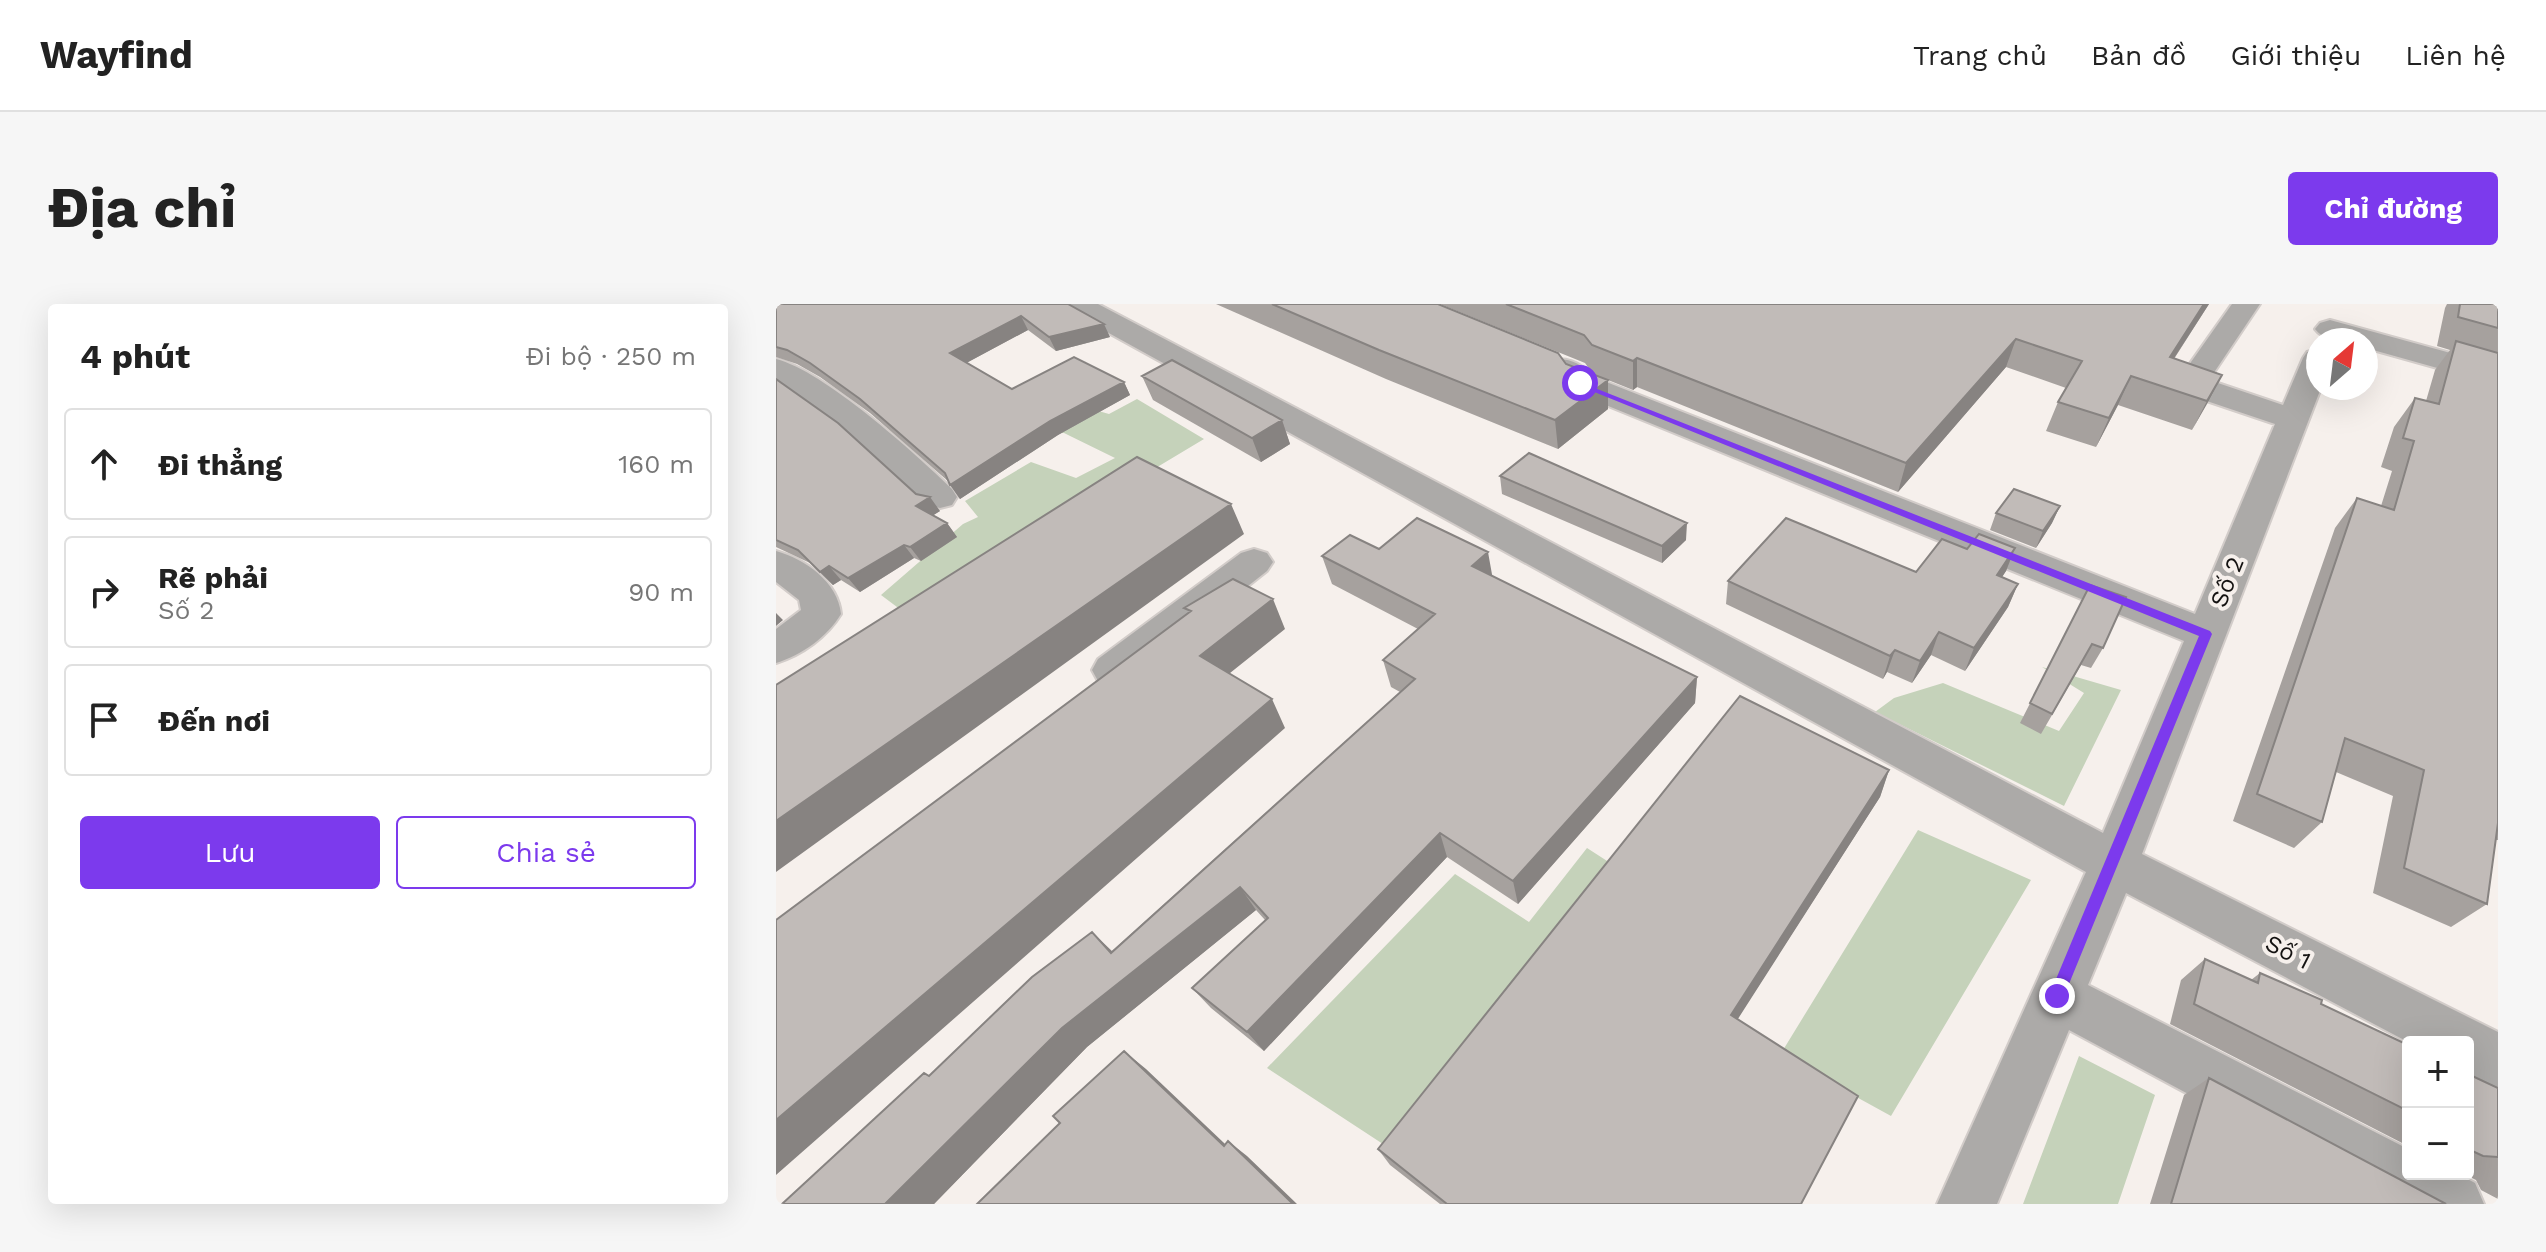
<!DOCTYPE html>
<html lang="vi">
<meta charset="utf-8">
<style>
:root{--surface:#fff;--page:#f6f6f6;--text:#222;--muted:#767676;--line:#e0e0e0;--accent:#7c3aed}
body{margin:0;font-family:"Work Sans",sans-serif;background:var(--page);color:var(--text)}
.controls{position:absolute;right:24px;bottom:24px;display:grid;overflow:hidden;border-radius:8px;box-shadow:0 8px 32px #0002}
.controls button{width:72px;height:72px;display:grid;place-items:center;padding:0;border:0;border-bottom:2px solid var(--line);background:var(--surface);color:var(--text);font:40px sans-serif}
.compass{position:absolute;left:1530px;top:24px;width:72px;height:72px;border-radius:50%;background:var(--surface);box-shadow:0 8px 32px #0002;rotate:28deg}
.stop{position:absolute;width:24px;height:24px;margin:-18px;border:6px solid #7c3aed;border-radius:50%;background:#fff}
.stop.end{background:#7c3aed;border-color:#fff;box-shadow:0 2px 8px #0008}
.list{margin:0;padding:0;list-style:none}
h2{display:flex;justify-content:space-between;align-items:center;height:104px;margin:0;padding:0 32px;font-size:34px}
h2 small{font-size:26px;font-weight:400;color:var(--muted)}
.list li{display:grid;grid-template-columns:52px 1fr auto;gap:24px;align-items:center;box-sizing:border-box;height:112px;margin:0 16px 16px;padding:0 16px;border:2px solid var(--line);border-radius:8px}
.list b{display:block;font-size:30px;white-space:nowrap}
.list p{margin:0;font-size:26px;white-space:nowrap;color:var(--muted)}
.list em{font-size:26px;font-style:normal;color:var(--muted)}
.actions{display:flex;gap:16px;padding:24px 32px}
.actions a{flex:1;padding:18px 0;border:2px solid var(--accent);border-radius:8px;text-align:center;font-size:28px;color:var(--accent)}
.actions .main{background:var(--accent);color:#fff}
.icon{flex:none;width:44px;height:44px;fill:none;stroke:currentColor;stroke-width:2;stroke-linecap:round;stroke-linejoin:round}
.map{position:relative;flex:none;width:1722px;height:900px;overflow:hidden;border-radius:8px}
header{display:flex;align-items:center;gap:48px;box-sizing:border-box;height:112px;padding:0 40px;background:var(--surface);border-bottom:2px solid var(--line)}
header strong{font-size:38px}
nav{display:flex;gap:44px;margin-inline-start:auto;font-size:28px}
.intro{display:flex;align-items:center;justify-content:space-between;box-sizing:border-box;height:192px;padding:0 48px}
h1{margin:0;font-size:56px}
.button{padding:20px 36px;border-radius:8px;background:var(--accent);color:#fff;font-size:28px;font-weight:700}
main{display:flex;gap:48px;padding:0 48px}
aside{flex:1;background:var(--surface);border-radius:8px;box-shadow:0 8px 32px #0002}
.map>svg:first-child{display:block}
</style>
<header>
<strong>Wayfind</strong>
<nav><a>Trang chủ</a><a>Bản đồ</a><a>Giới thiệu</a><a>Liên hệ</a></nav>
</header>
<div class="intro"><h1>Địa chỉ</h1><a class="button">Chỉ đường</a></div>
<main>
<aside>
<h2>4 phút<small>Đi bộ · 250 m</small></h2>
<ul class="list">
<li><svg class="icon" aria-label="ahead" viewBox="0 0 24 24"><path d="M12 20V5M6 11l6-6 6 6"/></svg><div><b>Đi thẳng</b></div><em>160 m</em></li>
<li><svg class="icon" aria-label="right" viewBox="0 0 24 24"><path d="M7 20v-9h11M14 6l5 5-5 5"/></svg><div><b>Rẽ phải</b><p>Số 2</p></div><em>90 m</em></li>
<li><svg class="icon" aria-label="arrive" viewBox="0 0 24 24"><path d="M6 21V4h12l-3 4 3 4H6"/></svg><div><b>Đến nơi</b></div></li>
</ul>
<div class="actions"><a class="main">Lưu</a><a>Chia sẻ</a></div>
</aside>
<div class="map">
<svg width="1722" height="900" viewBox="0 0 1722 900">
<rect width="100%" height="100%" fill="#f6f0ec"/>
<path fill="#c5d2ba" d="M361 95 428 135 133 312 105 291 187 220 202 213 189 197 255 158 300 174 339 154 288 129H268L298 100 333 110Z
M1266 363 1345 386 1288 502 1099 408 1118 394 1167 379 1283 427 1308 389Z
M1142 526 1255 576 1115 812 1004 751Z
M811 544 842 564 610 842 491 764 679 570 753 618Z
M1303 752 1379 791 1342 900H1247Z"/>
<g fill="none" stroke-linecap="round" stroke-linejoin="round">
<g stroke="#d2ccc9" stroke-width="4">
<path id="minor" d="M287 0H322L1327 529 1408 337 793 86C785 75 774 73 767 63L771 57C789 52 805 58 815 72L1419 310 1499 120 1416 92 1407 87 1403 75 1456 0H1484L1433 76 1507 101 1527 54 1531 48 1542 45V84H1545L1366 550 1722 728V784L1692 770V738H1632L1350 589 1312 681 1632 845V870H1682L1699 879 1708 900H1617L1293 726 1221 900H1161L1310 568 291 6Z
M1554 16 1722 62V81L1590 44V36C1574 36 1550 40 1539 25L1544 19Z
M0 55C48 67 139 149 176 185L181 193 176 201 164 204 152 201 74 130 0 77Z
M478 245 491 249 497 258 491 267 352 377 337 381 322 377 316 366 322 355 465 249Z
M0 247C29 255 62 278 65 310 51 333 26 351 0 359V325L25 306 23 296 0 278Z"/>
</g>
<use href="#minor" fill="#acaaa8" fill-rule="evenodd"/>
</g>
<path fill="#a6a19e" d="M0 0H292L334 33 280 47 252 26 190 59 236 85 348 78 354 91 282 131 184 195 173 178 94 109 44 73 21 60 0 53Z
M440 0H662L790 60 832 76V105L782 145 610 75Z
M664 0H1433L1398 55 1446 71 1416 126 1342 101 1320 143 1270 127 1282 98 1290 84 1230 63 1122 188 861 83 857 86 817 70 809 59Z
M1671 0H1722V536H1720L1711 600 1675 623 1597 589 1617 492 1560 468 1546 518 1518 544 1457 517 1559 224 1581 194 1605 202 1616 167 1605 163 1618 123 1639 94 1650 97 1659 66 1674 46 1661 42 1669 4Z
M366 72 506 116 514 140 485 158 377 96Z
M0 75 140 190 164 207 157 211 171 219 181 233 145 257 138 254 84 288 65 276 57 281 34 259 0 243Z
M724 172 910 236 886 259 726 190Z
M1284 202 1276 219 1260 244 1214 226 1220 209Z
M1239 244 1230 267 1226 273 1242 280 1232 303 1189 367 1155 351 1136 379 1111 368 1107 375 950 300 952 277 1140 268 1191 245Z
M603 245 716 272 921 373 919 399 742 600 671 553 488 747 435 704 416 684 489 616 480 606 311 743 158 900H6L154 772 336 647 624 388 615 383 607 356 642 325 556 280 546 252Z
M1314 281 1327 344 1315 364 1305 361 1265 430 1244 419Z
M1113 466 1104 493 961 715 1025 900H664L614 861 602 845Z
M1429 655 1475 676 1484 669 1545 700 1632 741V842L1394 720 1405 676Z
M1692 770 1722 784V895L1705 886 1700 876 1688 870H1692Z
M1433 774 1670 900H1374L1408 791Z"/>
<path fill="#878381" d="M1428 0H1433L1380 82 1394 53Z
M245 12 252 26 183 63 174 49Z
M328 20 334 33 280 47 273 33Z
M1240 35 1230 63 1122 188 1130 159Z
M861 54V83L857 86V57Z
M1446 71 1431 100 1416 126 1431 97Z
M1355 72 1342 101 1320 143 1333 114Z
M832 76V105L782 145 779 116Z
M348 78 354 91 282 131 184 195 174 181 274 117Z
M506 116 514 140 485 158 476 134Z
M154 193 164 207 150 216 140 202Z
M455 200 468 230 0 568V517Z
M1284 202 1276 219 1260 244 1267 227Z
M171 219 181 233 145 257 134 243Z
M911 219 910 236 886 259V242Z
M128 241 138 254 84 288 72 274Z
M1239 244 1230 267 1212 294 1221 271Z
M712 248 717 276 696 262Z
M53 262 65 276 57 281 44 268Z
M1242 280 1232 303 1189 367 1198 344Z
M497 295 509 325 439 381 424 352Z
M0 309 7 316 0 322Z
M1163 328 1155 351 1136 379 1144 357Z
M1119 346 1111 368 1107 375 1114 352Z
M921 373 919 399 742 600 737 577Z
M496 395 509 424 0 871V816Z
M1113 466 1104 493 951 732 955 711Z
M664 529 671 553 488 747 471 728Z
M464 583 480 606 311 743 158 900H109L335 649 316 628 338 649Z
M348 747 370 765 467 857 448 842Z
M452 837 471 852 521 900H517Z"/>
<path fill="#c1bbb8" stroke="#878381" stroke-width="2" d="M0 0H292L328 20 273 33 245 12 174 49 236 85 298 53 348 78 274 117 174 181 169 169 84 95 34 59 11 46 0 43Z
M496 0H662L782 49 790 60 832 76 779 116 603 46Z
M730 0H1428L1394 53 1446 71 1431 97 1355 72 1333 114 1282 98 1306 57 1240 35 1130 159 861 54 857 57 816 41 808 31Z
M1684 0H1722V24L1682 13Z
M1680 37 1722 49V519L1711 600 1628 564 1648 466 1569 434 1546 518 1481 490 1581 194 1618 206 1638 137 1627 134 1639 94 1663 100Z
M396 56 506 116 476 134 366 72Z
M0 75 62 119 140 190 154 193 140 202 171 219 134 243 128 241 72 274 53 262 44 268 22 246 0 236Z
M753 149 911 219 886 242 724 172Z
M361 153 455 200 0 517V381Z
M1238 185 1284 202 1267 227 1220 209Z
M641 214 712 248 696 262 921 373 737 577 664 529 471 728 416 684 492 614 464 583 286 724 109 900H6L148 769 153 772 256 673 316 628 335 649 639 375 607 356 659 310 546 252 574 231 603 245Z
M1010 214 1140 268 1166 235 1191 245 1203 230 1239 244 1221 271 1242 280 1198 344 1163 328 1144 357 1119 346 1114 352 952 277Z
M457 275 497 295 424 352 496 395 0 816V616L415 307 408 304Z
M1314 281 1350 293 1327 344 1316 340 1276 410 1254 399Z
M964 392 1113 466 955 711 1082 792 1025 900H671L602 845Z
M1429 655 1482 679 1484 669 1546 696 1545 700 1632 741V807L1418 700Z
M348 747 448 842 452 837 517 900H201L284 819 277 812Z
M1692 770 1722 784V853L1707 852 1692 845Z
M1433 774 1670 900H1395Z"/>
<path fill="#7c3aed" d="M801 77 1434 327 1436 330 1286 697H1276L1273 692 1423 332 801 81Z"/>
<g text-anchor="middle" stroke-width="8" stroke-linejoin="round" paint-order="stroke">
<g font-size="24" fill="#141211" stroke="#f6f0ec">
<text transform="translate(1451 278) rotate(-68)" y="8">Số 2</text>
<text transform="translate(1512 648) rotate(27)" y="8">Số 1</text>
</g>
</g>
</svg>
<div class="controls">
<button>+</button>
<button>−</button>
</div>
<svg class="compass" viewBox="-18 -18 36 36"><path d="M0-13l5 13h-10z" fill="#e53935"/><path d="M0 13l5-13h-10z" fill="#767676"/></svg>
<div class="stop" style="left:804px;top:79px"></div>
<div class="stop end" style="left:1281px;top:692px"></div>
</div>
</main>
